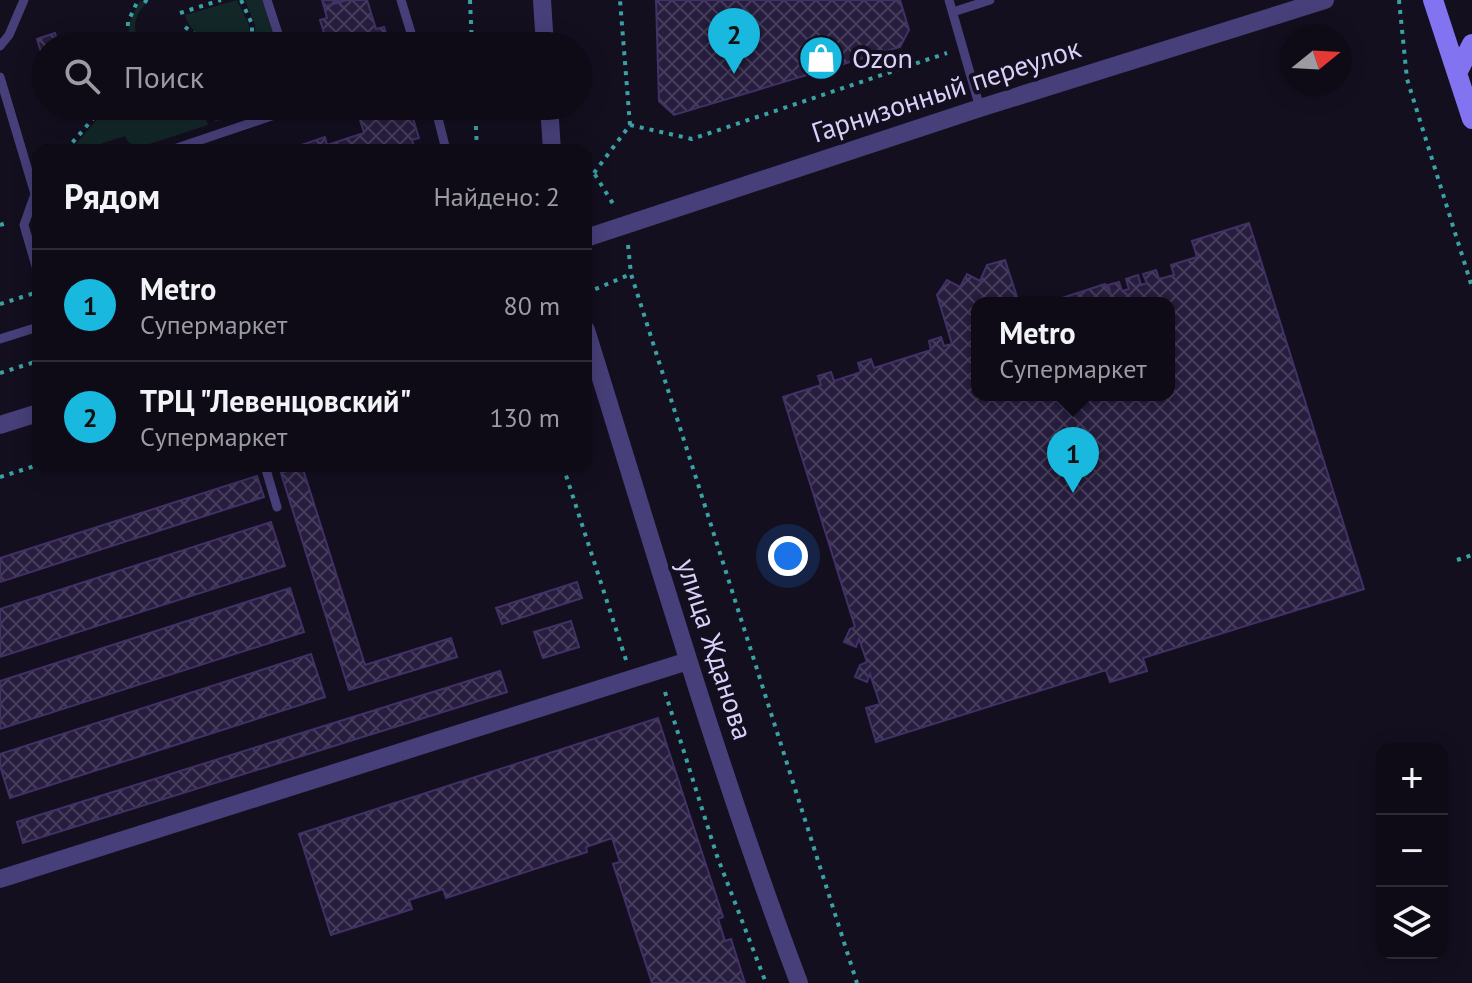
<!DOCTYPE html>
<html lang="ru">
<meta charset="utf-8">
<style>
:root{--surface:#0e0b17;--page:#1c1924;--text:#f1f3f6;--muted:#9b9ba1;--line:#2e2b36;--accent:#18b8df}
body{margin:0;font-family:"PT Sans",sans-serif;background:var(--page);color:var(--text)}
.controls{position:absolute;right:24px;bottom:24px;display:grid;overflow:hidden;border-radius:16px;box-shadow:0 4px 20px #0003}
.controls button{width:72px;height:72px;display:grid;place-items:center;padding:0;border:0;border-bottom:2px solid var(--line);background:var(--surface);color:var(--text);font:40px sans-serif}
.compass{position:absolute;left:1280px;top:24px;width:72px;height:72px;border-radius:50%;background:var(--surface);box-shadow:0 4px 20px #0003;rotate:72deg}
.you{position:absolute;left:788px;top:556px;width:28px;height:28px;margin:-20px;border:6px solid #fff;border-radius:50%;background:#1a73e8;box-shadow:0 0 0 12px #1a73e833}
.badge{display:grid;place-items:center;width:52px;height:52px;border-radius:50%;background:var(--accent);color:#111;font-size:26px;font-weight:700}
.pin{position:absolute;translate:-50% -66px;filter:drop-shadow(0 2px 4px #0008)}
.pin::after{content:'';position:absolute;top:42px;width:28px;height:24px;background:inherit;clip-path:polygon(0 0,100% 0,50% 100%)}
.popup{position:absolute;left:971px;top:297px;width:204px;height:104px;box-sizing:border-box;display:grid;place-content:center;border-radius:16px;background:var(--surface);filter:drop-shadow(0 2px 6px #0005);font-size:26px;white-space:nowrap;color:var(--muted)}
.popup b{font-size:30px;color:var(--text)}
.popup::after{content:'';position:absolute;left:50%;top:100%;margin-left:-16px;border:16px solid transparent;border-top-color:var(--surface)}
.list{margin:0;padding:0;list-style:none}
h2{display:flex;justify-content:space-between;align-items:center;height:104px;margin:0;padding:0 32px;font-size:34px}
h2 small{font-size:26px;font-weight:400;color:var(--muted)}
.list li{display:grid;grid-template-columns:52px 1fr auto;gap:24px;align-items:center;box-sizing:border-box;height:112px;padding:0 32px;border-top:2px solid var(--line)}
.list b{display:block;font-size:30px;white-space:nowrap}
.list p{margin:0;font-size:26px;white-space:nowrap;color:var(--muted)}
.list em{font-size:26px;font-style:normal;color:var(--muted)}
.icon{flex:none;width:44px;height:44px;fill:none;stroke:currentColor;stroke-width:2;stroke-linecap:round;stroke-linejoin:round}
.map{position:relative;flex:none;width:1472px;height:983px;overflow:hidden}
.search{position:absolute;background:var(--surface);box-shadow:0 4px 20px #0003;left:32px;top:32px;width:560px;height:88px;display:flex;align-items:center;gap:20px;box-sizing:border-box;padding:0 28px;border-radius:44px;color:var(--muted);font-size:30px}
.panel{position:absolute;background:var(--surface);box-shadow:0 4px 20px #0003;left:32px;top:144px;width:560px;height:328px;border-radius:16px}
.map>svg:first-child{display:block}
</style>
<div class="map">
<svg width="1472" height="983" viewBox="0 0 1472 983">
<defs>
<pattern id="building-cross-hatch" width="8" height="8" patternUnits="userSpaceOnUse" patternTransform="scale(2)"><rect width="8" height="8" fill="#271d3e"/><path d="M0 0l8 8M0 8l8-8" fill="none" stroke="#463d5b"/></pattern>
</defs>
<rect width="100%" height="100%" fill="#130f1f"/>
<path fill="#132728" d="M237 0 249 25 251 46C227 46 192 42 185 15Z
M245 0H262L277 46H255V25Z
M140 1 146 4C133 16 132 31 141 46H128L129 23Z
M108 106H202L208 125 140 147 129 143 125 136 82 150H71Z
M209 106H267L215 122Z"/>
<path fill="url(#building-cross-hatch)" stroke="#413167" stroke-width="2" d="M322 0H347L324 7Z
M347 0H367L376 29 384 27 390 46H328L320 20 327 18 324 7Z
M656 0H900L909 30 900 47 674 115 659 101Z
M55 33 59 46H46V57L43 58 37 39Z
M356 106H401L403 115 411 112 419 138 412 140 415 150H303L301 145 325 137 327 145 364 133Z
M1249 223 1364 589 1143 658 1147 671 1110 682 1106 670 876 742 866 708 880 704 870 674 867 682 855 677 860 665 867 662 859 639 856 647 844 642 850 629 855 627 783 397 821 385 818 376 831 372 834 381 861 372 858 363 871 359 874 368 931 350 929 341 941 337 944 346 952 344 937 295 947 280 960 287 967 274 980 281 987 265 1005 260 1019 303H977V395H1169V303H1063L1062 298 1105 284 1111 294 1108 285 1119 282 1122 291 1129 289 1126 279 1138 275 1141 285 1147 283 1143 274 1156 270 1159 279 1174 275 1171 265 1197 257 1192 241Z
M302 466 365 665 451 638 457 657 349 690 281 473Z
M257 476 264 497 0 582V558Z
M271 522 285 566 0 657V609Z
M577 582 582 598 502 624 496 608Z
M290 588 304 632 0 729V681Z
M571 621 579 647 543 658 534 632Z
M311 654 325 697 10 798 0 766V754Z
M500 671 507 692 23 843 17 822Z
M658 718 723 917 718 919 725 941 731 939 745 983H652L613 864 620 862 612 838 586 847 587 852 446 898 443 889 409 900 412 909 331 935 299 834Z"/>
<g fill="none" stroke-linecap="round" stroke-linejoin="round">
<path stroke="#3aa1a5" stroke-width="4" stroke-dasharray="4 6" stroke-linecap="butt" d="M144 0 151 5
M241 0 252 24V46
M470 0 472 46
M1399 0 1407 79 1472 287
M180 13 221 0
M185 27 211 46
M182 38 185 46
M127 46 128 22 138 0
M205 106 211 122
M475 106 477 150
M630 125 692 139 947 53
M66 150 104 106
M594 173 630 125 620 0
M586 176 594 173 615 207
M0 225 9 222
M628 245 631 274 857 983
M586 293 631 274
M0 304 38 292
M0 373 38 361
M563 466 626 660
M0 477 38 465
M1457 560 1472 555
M665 692 717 856 766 983"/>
<path stroke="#473f79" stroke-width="9" d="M267 0 282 46
M401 0 415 46
M949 0 980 108
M953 12 990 0
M0 46 9 35 24 0
M0 77 35 194 24 225 38 273
M435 106 446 150
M171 150 301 106
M0 339 38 327
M265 466 277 507"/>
<path stroke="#473f79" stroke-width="18" d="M542 0 545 46
M549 106 552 150
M586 238 980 108 1325 0
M586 330C654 548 718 769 799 983
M0 425 38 413
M0 879 688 661"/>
<path stroke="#8273f0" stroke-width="20" d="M1433 0 1472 119
M1457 73 1472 44"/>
</g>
<defs>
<g id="shop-disc" transform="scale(2.3)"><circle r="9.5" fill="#18b8df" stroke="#130f1f"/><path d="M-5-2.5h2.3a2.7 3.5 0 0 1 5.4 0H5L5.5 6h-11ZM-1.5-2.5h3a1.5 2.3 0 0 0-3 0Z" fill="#fff"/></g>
</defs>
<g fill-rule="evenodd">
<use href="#shop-disc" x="821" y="58"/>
</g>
<g text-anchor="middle" stroke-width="8" stroke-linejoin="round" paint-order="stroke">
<g font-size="28" fill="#dad1fa" stroke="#130f1f" text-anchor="start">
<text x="852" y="68">Ozon</text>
</g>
<g font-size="28" fill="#dad1fa" stroke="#130f1f">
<text transform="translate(946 90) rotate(-18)" y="10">Гарнизонный переулок</text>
<text transform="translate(715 649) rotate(72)" y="10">улица Жданова</text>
</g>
</g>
</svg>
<div class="controls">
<button>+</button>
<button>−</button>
<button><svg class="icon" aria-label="layers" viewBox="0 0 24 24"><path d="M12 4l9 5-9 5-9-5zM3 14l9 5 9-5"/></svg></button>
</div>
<svg class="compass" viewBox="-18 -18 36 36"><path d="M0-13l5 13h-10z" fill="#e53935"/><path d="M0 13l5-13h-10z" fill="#9b9ba1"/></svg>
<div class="you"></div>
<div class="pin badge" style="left:1073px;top:493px">1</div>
<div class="popup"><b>Metro</b>Супермаркет</div>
<div class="pin badge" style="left:734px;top:74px">2</div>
<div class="search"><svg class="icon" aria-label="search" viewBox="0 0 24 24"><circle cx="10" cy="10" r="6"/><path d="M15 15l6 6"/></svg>Поиск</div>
<section class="panel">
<h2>Рядом<small>Найдено: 2</small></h2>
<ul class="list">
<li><span class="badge">1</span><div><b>Metro</b><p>Супермаркет</p></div><em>80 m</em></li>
<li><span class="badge">2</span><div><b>ТРЦ &quot;Левенцовский&quot;</b><p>Супермаркет</p></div><em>130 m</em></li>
</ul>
</section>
</div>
